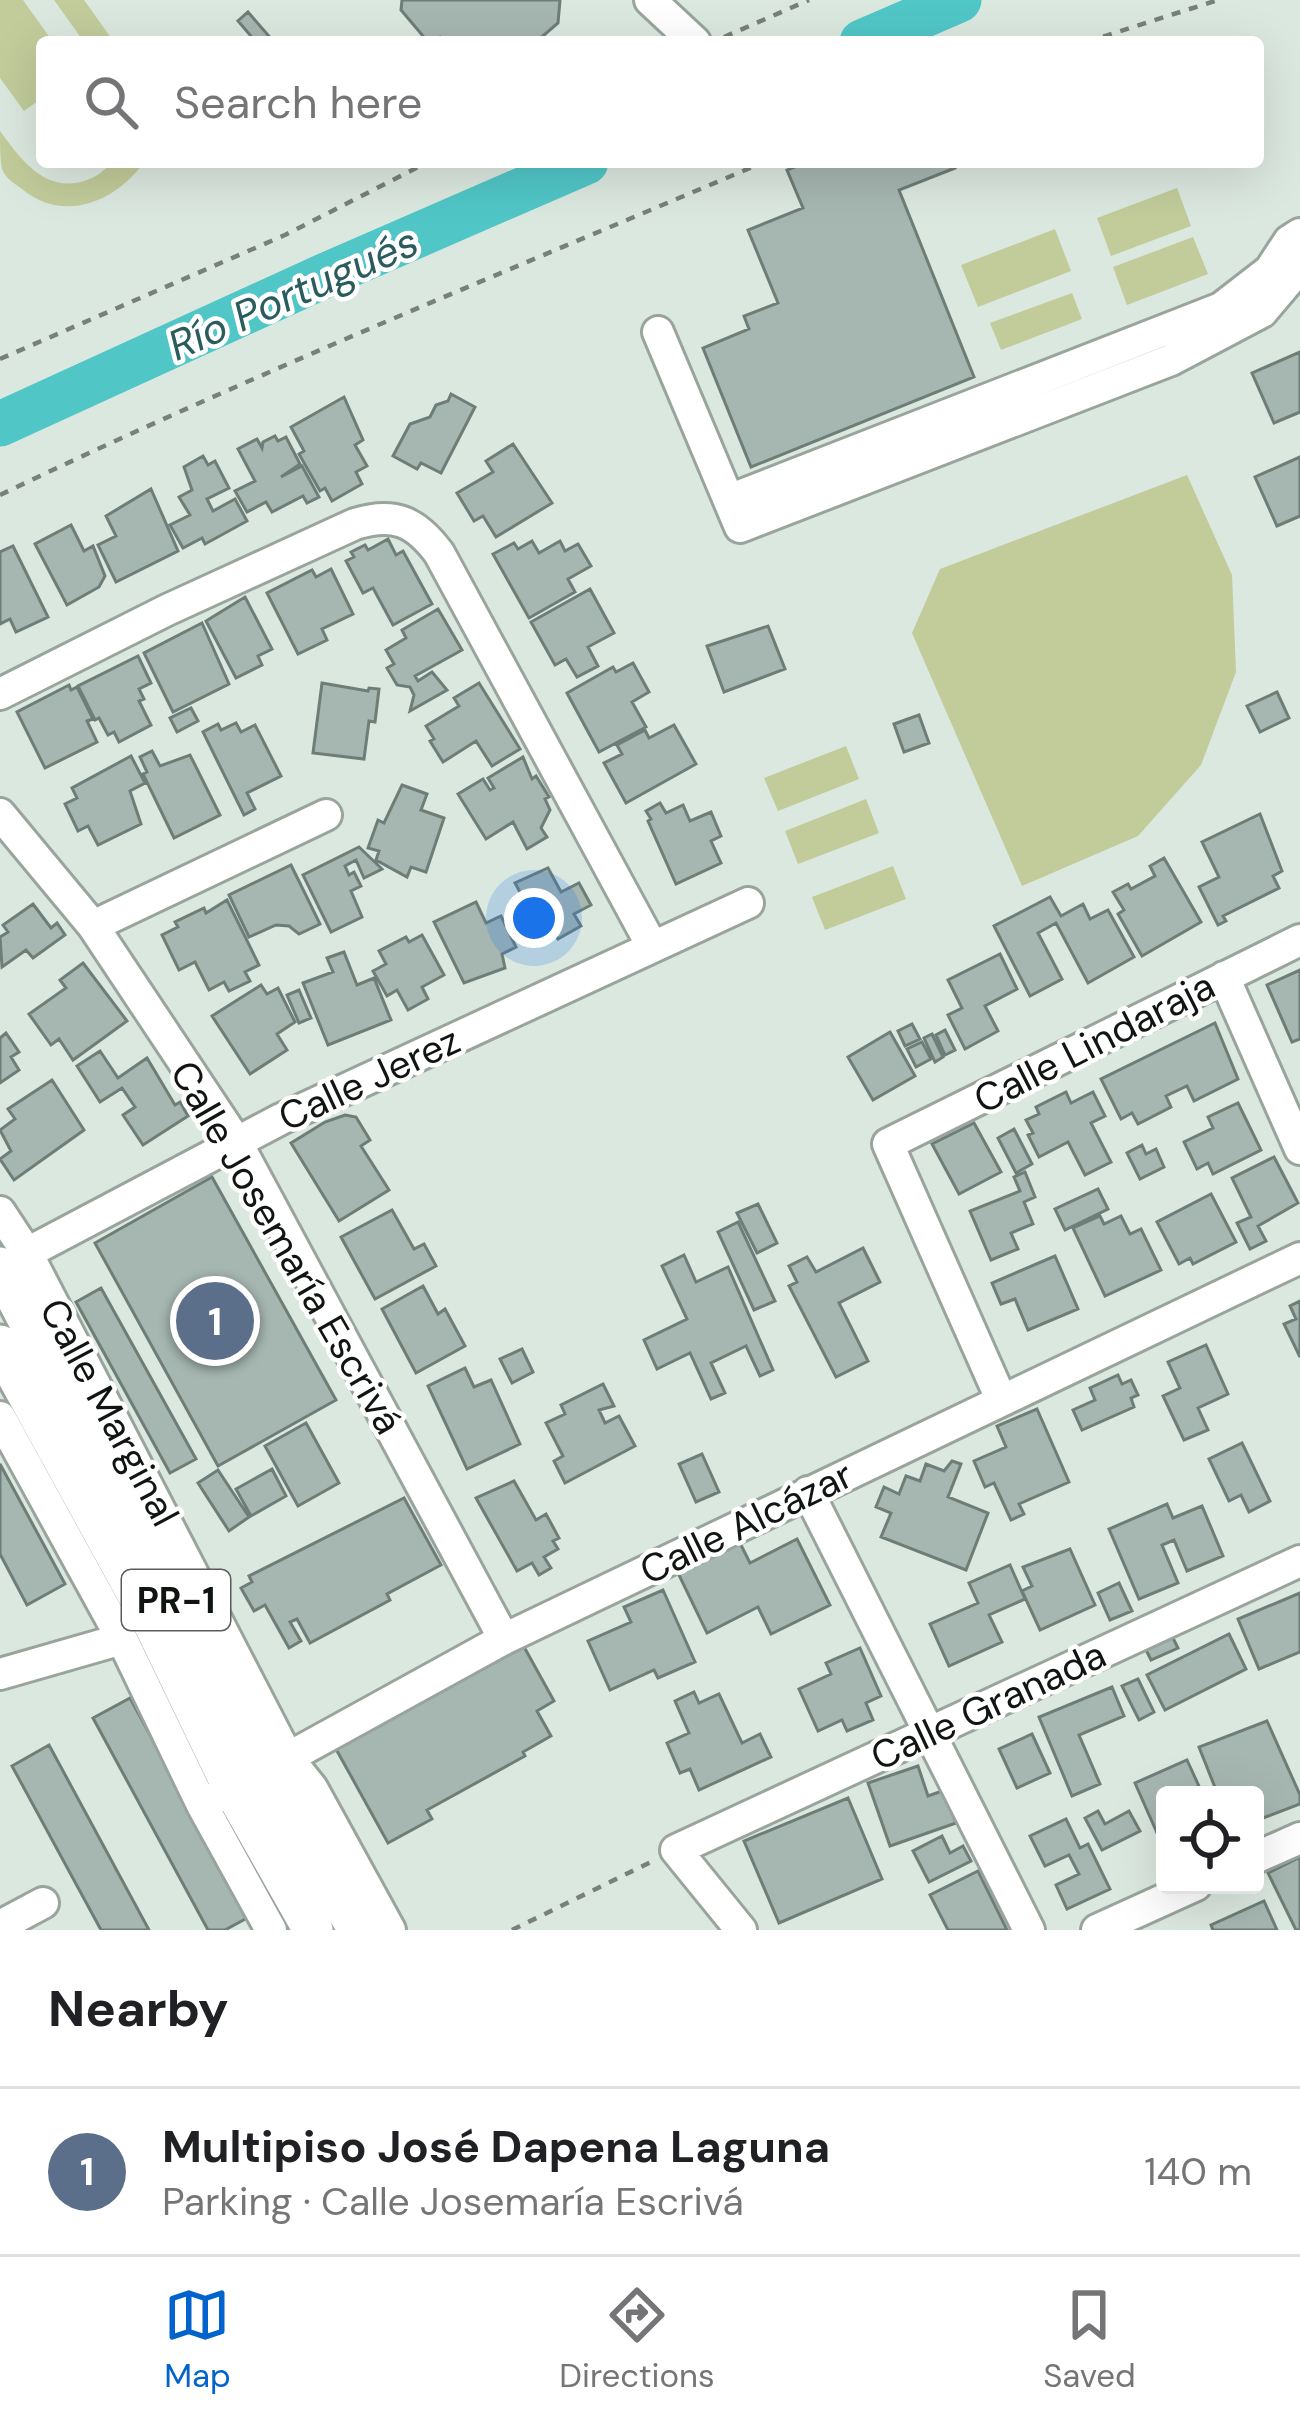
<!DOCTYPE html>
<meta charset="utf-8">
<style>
:root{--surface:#fff;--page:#f2f2f2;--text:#202124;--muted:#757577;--line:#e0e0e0;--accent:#0363cc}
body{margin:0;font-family:"DM Sans",sans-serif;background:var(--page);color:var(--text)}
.controls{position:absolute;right:36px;bottom:36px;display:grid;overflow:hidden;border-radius:12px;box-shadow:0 12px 48px #0002}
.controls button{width:108px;height:108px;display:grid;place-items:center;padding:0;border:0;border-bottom:3px solid var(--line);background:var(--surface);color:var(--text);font:60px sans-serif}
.you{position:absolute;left:534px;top:918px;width:42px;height:42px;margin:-30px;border:9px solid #fff;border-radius:50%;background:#1a73e8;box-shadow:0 0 0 18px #1a73e833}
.badge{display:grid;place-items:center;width:78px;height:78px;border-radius:50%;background:var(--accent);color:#fff;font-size:39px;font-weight:700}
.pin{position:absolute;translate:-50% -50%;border:6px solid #fff;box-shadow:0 3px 12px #0006}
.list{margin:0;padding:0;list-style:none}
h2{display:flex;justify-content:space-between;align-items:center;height:156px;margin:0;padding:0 48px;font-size:51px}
h2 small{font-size:39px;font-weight:400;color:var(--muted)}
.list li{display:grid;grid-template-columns:78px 1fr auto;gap:36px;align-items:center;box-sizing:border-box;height:168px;padding:0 48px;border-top:3px solid var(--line)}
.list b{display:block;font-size:45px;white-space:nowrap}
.list p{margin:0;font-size:39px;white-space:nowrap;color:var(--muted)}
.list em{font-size:39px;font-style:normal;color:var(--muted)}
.icon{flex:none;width:66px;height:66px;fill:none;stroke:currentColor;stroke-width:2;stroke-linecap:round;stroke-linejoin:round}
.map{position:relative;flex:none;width:1300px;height:1930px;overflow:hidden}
.search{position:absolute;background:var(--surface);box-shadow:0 12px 48px #0002;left:36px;right:36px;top:36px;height:132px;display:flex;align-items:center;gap:30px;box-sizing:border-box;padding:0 42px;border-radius:12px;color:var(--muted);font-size:45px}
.sheet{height:324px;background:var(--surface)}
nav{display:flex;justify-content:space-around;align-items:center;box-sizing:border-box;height:168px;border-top:3px solid var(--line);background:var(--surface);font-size:33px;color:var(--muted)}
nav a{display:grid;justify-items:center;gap:6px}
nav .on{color:var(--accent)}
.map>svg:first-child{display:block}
</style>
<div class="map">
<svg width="1300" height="1930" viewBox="0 0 1300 1930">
<rect width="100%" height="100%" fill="#dbe8df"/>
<path fill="#c2cb9a" d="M0 0H23L53 42H42V98L24 111 0 78Z
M54 0H84L114 42H84Z
M0 131C23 163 49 197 92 178 100 175 108 165 115 162 122 159 137 162 144 162 117 201 64 224 22 189 15 184 5 178 2 169 0 159 0 143 0 131Z
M1177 188 1191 226 1111 256 1097 218Z
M1055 229 1071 271 978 307 961 265Z
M1193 237 1208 274 1127 305 1113 267Z
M1072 293 1082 319 1001 350 990 323Z
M1187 475 1232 575 1236 672 1201 765 1138 836 1022 886 912 633 940 569Z
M846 746 859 779 778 811 764 778Z
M866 799 879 833 798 864 785 831Z
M893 866 906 899 825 930 812 897Z"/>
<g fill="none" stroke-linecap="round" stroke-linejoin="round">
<path stroke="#51c6c7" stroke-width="45" d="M862 42 959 0
M0 424 324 276 586 162"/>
</g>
<path fill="#a6b6b1" stroke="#6e7d78" stroke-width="3" d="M402 0H560L558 23 536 42H444L440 37 428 42 401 10Z
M248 12 274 42H256L238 21Z
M807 162H953L955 168 899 190 974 377 751 467 703 348 749 329 744 316 778 303 748 230 803 208 787 170Z
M1300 352V412L1274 423 1252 373Z
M451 394 475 407 441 473 421 463 417 469 393 456 410 424 430 417 436 405 448 401Z
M344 397 363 440 355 445 367 466 356 472 362 484 332 501 325 488 320 491 299 454 304 451 291 427Z
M275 436 278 441 286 437 300 464 281 477 302 466 319 497 307 503 303 496 272 512 266 502 247 512 235 491 255 481 238 449 257 439 262 448 263 442Z
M513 444 552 503 496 537 483 516 474 521 457 493 493 472 486 461Z
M203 456 208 465 215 461 229 488 207 499 213 511 235 499 247 521 205 544 202 538 183 548 170 525 190 515 179 497 192 490 184 467Z
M1300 457V516L1277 526 1255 477Z
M151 489 178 551 116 582 98 545 116 536 106 516Z
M71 525 84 551 93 546 105 576 99 587 67 605 35 544Z
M388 539 396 555 403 551 432 604 393 625 373 588 363 593 346 561 354 557 351 552 365 545 368 550Z
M532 541 539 553 560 541 565 551 578 544 591 566 568 579 575 592 529 618 493 554 514 543 518 549Z
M13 546 48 617 16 632 10 619 0 624V552Z
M331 569 353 614 322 629 327 640 298 654 267 593 312 570 316 577Z
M590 589 614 633 588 647 598 666 577 677 566 659 555 665 531 622Z
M245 597 272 649 258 656 262 665 236 678 206 621Z
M438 609 462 650 415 676 418 681 432 672 447 690 410 711 414 695 410 687 397 685 387 668 394 664 386 650 406 638 402 630Z
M202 623 229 684 173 712 144 653Z
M768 626 785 669 724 692 707 646Z
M138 656 151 683 139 689 144 699 139 701 151 725 119 742 114 732 108 735 99 718 95 720 78 686Z
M633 663 649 692 632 702 646 727 599 752 567 693 613 667 616 672Z
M322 683 368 691 369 688 379 689 375 722 369 721 364 759 313 753Z
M479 683 520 749 492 766 476 741 443 762 430 741 434 739 426 726 459 706 454 698Z
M69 685 71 690 77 687 93 719 87 721 97 742 45 768 17 712Z
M1277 692 1289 718 1260 732 1247 706Z
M191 708 198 721 177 732 170 718Z
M919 715 929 743 904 752 894 724Z
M236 723 241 732 255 725 281 776 247 793 255 809 244 815 203 732 218 724 221 730Z
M674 725 696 764 626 803 604 763 622 754 617 745 645 730 649 738Z
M152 751 160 766 190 755 220 815 174 838 143 774 147 772 140 757Z
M131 756 145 783 130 791 141 824 98 845 88 826 78 831 65 804 77 798 72 788Z
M523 757 532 779 536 776 549 797 545 799 550 810 541 828 547 837 527 849 513 822 486 839 458 794 483 779 490 790 494 788 488 778Z
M402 785 427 794 421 810 444 818 426 872 411 867 407 877 376 860 379 851 368 848 378 820 384 823Z
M660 803 666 813 683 805 690 821 711 812 721 836 711 841 721 863 676 884 648 821 651 819 646 811Z
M1260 814 1282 871 1273 876 1279 888 1223 916 1226 921 1218 925 1199 887 1219 877 1202 842Z
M359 847 382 869 364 878 356 860 345 866 349 875 354 872 361 886 351 891 362 917 331 932 303 875Z
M1164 858 1201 922 1142 956 1118 914 1124 910 1113 892 1128 884 1131 889 1155 876 1150 866Z
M291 865 320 924 299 934 289 926 276 925 249 937 229 895Z
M548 868 561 892 579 883 591 905 574 914 581 926 558 939 551 927 531 939 523 924 534 918 515 883Z
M1050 897 1061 916 1083 904 1090 919 1108 910 1134 957 1088 983 1056 923 1038 933 1062 979 1030 996 994 926Z
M227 900 259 965 245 972 250 981 229 991 224 982 209 990 195 962 179 970 162 935 178 927 175 922 204 908 206 913Z
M476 902 486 923 501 916 516 947 502 954 505 968 464 983 434 922Z
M33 904 51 928 57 923 65 935 33 958 26 950 2 967 0 937 8 932 3 925Z
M422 935 444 975 422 987 428 999 408 1010 397 990 387 996 373 971 386 964 379 951 406 937 409 942Z
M344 952 357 985 374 978 391 1020 328 1045 303 983 333 972 327 958Z
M1000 954 1017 989 985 1006 998 1031 965 1049 948 1015 962 1008 948 980Z
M83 963 127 1021 73 1060 59 1039 51 1045 29 1014 66 988 60 980Z
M1300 970V1039L1292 1042 1267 985Z
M261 985 267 994 278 988 295 1022 277 1034 287 1050 250 1074 212 1016Z
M299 990 311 1018 299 1023 287 995Z
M1215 1023 1238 1079 1194 1101 1187 1086 1166 1096 1171 1107 1138 1124 1132 1113 1121 1119 1101 1079Z
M912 1024 920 1039 905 1046 898 1031Z
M945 1030 955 1050 945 1055 936 1035Z
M890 1032 915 1076 873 1100 848 1057Z
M6 1033 19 1052 11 1057 19 1070 0 1083V1038Z
M932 1034 943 1057 935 1062 924 1038Z
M922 1042 931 1059 916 1067 907 1049Z
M100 1051 118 1078 147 1058 175 1105 180 1102 188 1116 143 1145 123 1115 135 1107 122 1088 100 1102 77 1066Z
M52 1080 84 1130 14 1180 0 1159 11 1151 0 1130 15 1119 8 1109Z
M1066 1092 1071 1103 1093 1092 1105 1116 1091 1123 1111 1162 1085 1175 1068 1142 1039 1157 1028 1135 1033 1133 1026 1120 1039 1114 1036 1107Z
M1238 1103 1261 1150 1213 1174 1208 1163 1197 1169 1184 1142 1213 1128 1208 1117Z
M345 1115 356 1117 370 1140 361 1146 389 1190 339 1221 291 1143 325 1122Z
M974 1123 1001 1172 959 1194 932 1144Z
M1014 1129 1032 1164 1016 1173 998 1138Z
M1142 1145 1146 1154 1156 1149 1164 1167 1140 1179 1127 1153Z
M1274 1157 1298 1203 1258 1226 1266 1241 1250 1249 1237 1223 1251 1217 1232 1178Z
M1025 1172 1035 1197 1024 1202 1033 1224 1011 1233 1018 1249 991 1260 970 1211 1020 1191 1014 1177Z
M212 1177 336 1400 218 1466 95 1243Z
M1098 1189 1108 1209 1065 1230 1055 1209Z
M1211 1194 1236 1242 1193 1264 1190 1258 1179 1264 1157 1222Z
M758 1204 777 1243 757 1253 737 1213Z
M392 1210 414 1249 424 1244 436 1266 375 1299 341 1237Z
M1100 1216 1104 1224 1121 1216 1130 1234 1141 1229 1161 1270 1105 1296 1073 1228Z
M738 1222 775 1301 754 1310 718 1232Z
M863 1248 880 1282 839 1303 868 1361 836 1377 789 1286 797 1282 789 1266 807 1257 816 1272Z
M684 1255 696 1282 728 1267 773 1370 760 1376 746 1346 711 1363 725 1393 711 1399 690 1353 657 1369 644 1340 687 1319 662 1266Z
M1055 1256 1078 1309 1028 1330 1015 1299 1001 1304 992 1283Z
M423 1286 438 1314 445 1309 465 1346 416 1373 382 1309Z
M101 1288 196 1459 170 1473 76 1302Z
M1300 1301V1357L1284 1324 1296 1319 1290 1306Z
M1206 1345 1228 1394 1198 1408 1208 1430 1184 1440 1163 1396 1180 1388 1168 1362Z
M522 1349 533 1372 512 1383 500 1359Z
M465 1368 474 1387 491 1380 520 1444 467 1469 428 1386Z
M1118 1375 1122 1384 1131 1380 1138 1395 1131 1398 1134 1407 1082 1430 1073 1410 1095 1400 1090 1388Z
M603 1384 614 1406 599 1410 605 1423 619 1416 635 1446 565 1483 554 1461 563 1456 546 1423 565 1414 561 1405Z
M1037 1409 1069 1482 1019 1504 1024 1514 1011 1520 994 1483 985 1487 974 1461 1006 1447 997 1426Z
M306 1423 339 1483 298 1506 265 1446Z
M1242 1443 1270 1501 1249 1512 1241 1495 1229 1501 1209 1459Z
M702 1454 719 1492 696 1502 679 1464Z
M952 1461 961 1464 948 1497 988 1513 966 1570 881 1537 891 1513 876 1507 884 1487 899 1494 906 1476 920 1481 926 1464 944 1471Z
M0 1464 65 1584 27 1605 0 1554Z
M272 1469 286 1496 251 1516 236 1489Z
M218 1470 249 1517 229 1531 198 1483Z
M514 1481 536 1520 546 1514 559 1538 553 1541 558 1549 544 1557 551 1568 539 1575 532 1563 517 1571 476 1498Z
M404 1498 441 1565 387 1594 390 1600 310 1643 297 1619 290 1622 301 1641 289 1648 265 1605 254 1611 241 1588 252 1582 249 1576Z
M1167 1504 1173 1518 1202 1506 1223 1556 1187 1571 1174 1540 1162 1545 1178 1583 1139 1599 1109 1529Z
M797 1539 830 1605 771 1634 758 1607 707 1633 677 1571 739 1541 750 1563Z
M1070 1549 1095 1605 1040 1630 1022 1591 1032 1586 1023 1567Z
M1010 1565 1025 1599 989 1615 1002 1642 949 1666 930 1624 978 1603 969 1583Z
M1119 1583 1132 1611 1110 1620 1098 1593Z
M663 1590 695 1662 658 1678 654 1670 610 1690 588 1641 631 1622 624 1607Z
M1300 1593V1652L1259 1669 1238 1619Z
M1229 1634 1246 1669 1165 1710 1147 1675Z
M1172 1636 1178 1648 1151 1660 1145 1648Z
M523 1645 554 1701 537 1711 551 1736 523 1752 525 1756 427 1810 432 1819 388 1843 336 1749Z
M860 1648 881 1696 866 1703 873 1720 847 1731 842 1720 818 1731 799 1689 831 1674 826 1663Z
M1138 1679 1154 1712 1139 1720 1122 1686Z
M1112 1687 1124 1716 1079 1735 1100 1784 1072 1796 1039 1717Z
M694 1692 699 1703 719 1694 742 1743 760 1734 771 1757 699 1790 690 1769 680 1773 667 1743 689 1733 675 1701Z
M130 1698 249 1917 225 1930H208L93 1718Z
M1267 1721 1300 1795V1804L1255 1821V1795H1218L1199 1747Z
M1032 1734 1050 1773 1017 1788 999 1749Z
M49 1745 149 1930H101L12 1766Z
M1187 1760 1203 1795H1165V1851L1135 1783Z
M918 1766 928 1796 945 1790 956 1823 890 1846 868 1783Z
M848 1798 882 1879 779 1923 744 1841Z
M1098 1811 1105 1824 1129 1811 1140 1831 1102 1850 1085 1818Z
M1066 1819 1080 1848 1088 1844 1110 1889 1067 1909 1056 1885 1079 1874 1069 1855 1045 1866 1030 1836Z
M942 1836 950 1853 963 1846 971 1861 929 1882 913 1851Z
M1300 1857V1930H1296L1268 1873Z
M978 1871 1007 1930H948L930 1895Z
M1264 1901 1277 1930H1213L1211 1925Z"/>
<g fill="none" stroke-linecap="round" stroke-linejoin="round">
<g stroke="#98a49c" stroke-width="36">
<path id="minor" d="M650 0 695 42
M658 332 740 527 1171 360 1262 312 1300 267
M729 500 1221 308 1270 270 1289 241 1300 234
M0 694 167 610 355 524C394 512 415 521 439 553L652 946
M0 814 93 926 236 1141 504 1639
M93 926 326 815
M1224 977 1300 1149
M0 1212 27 1253 288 1758 312 1788 390 1930
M27 1253 281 1119 748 903
M1001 1399 888 1144 1300 940
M0 1417 122 1639 202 1805 271 1930
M808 1492 1029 1930
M0 1674 122 1639
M202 1805 504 1639 1300 1258
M1255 1858 1300 1838
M0 1926 43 1903
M741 1930 676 1850 1300 1561
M1097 1930 1196 1885"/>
</g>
<g stroke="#98a49c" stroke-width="45">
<path id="major" d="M0 1267 265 1771 358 1930
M0 1345 154 1625 233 1789 313 1930"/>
</g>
<path stroke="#78807a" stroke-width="4.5" stroke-dasharray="9 9" stroke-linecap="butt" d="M724 37 809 0
M1086 42 1218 0
M0 359 285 235 428 162
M0 495C250 375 508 271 764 162
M512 1930 655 1860"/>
<use href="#minor" stroke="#fff" stroke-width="30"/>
<use href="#major" stroke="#fff" stroke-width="39"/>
</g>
<g text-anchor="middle" stroke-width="9" stroke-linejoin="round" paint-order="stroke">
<rect fill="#fff" stroke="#585b59" stroke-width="3" x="122" y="1570" width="108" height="60" rx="9"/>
<g font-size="36" font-weight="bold" fill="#111512">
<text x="176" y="1613">PR-1</text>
</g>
<g font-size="39" fill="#111512" stroke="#fff">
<text transform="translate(1094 1042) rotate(-27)" y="14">Calle Lindaraja</text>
<text transform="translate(369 1078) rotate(-25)" y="14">Calle Jerez</text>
<text transform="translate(287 1247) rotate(60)" y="14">Calle Josemaría Escrivá</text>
<text transform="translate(110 1412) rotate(62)" y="14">Calle Marginal</text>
<text transform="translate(746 1522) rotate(-26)" y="14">Calle Alcázar</text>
<text transform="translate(988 1705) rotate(-25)" y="14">Calle Granada</text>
</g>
<g font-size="42" font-style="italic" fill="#2a5c5d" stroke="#fff">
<text transform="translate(293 293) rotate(-24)" y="15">Río Portugués</text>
</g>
</g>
</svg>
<div class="controls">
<button><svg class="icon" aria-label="locate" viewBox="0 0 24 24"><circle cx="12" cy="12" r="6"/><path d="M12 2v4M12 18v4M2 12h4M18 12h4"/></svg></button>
</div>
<div class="you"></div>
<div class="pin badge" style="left:215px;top:1321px;background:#5c6f8a">1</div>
<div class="search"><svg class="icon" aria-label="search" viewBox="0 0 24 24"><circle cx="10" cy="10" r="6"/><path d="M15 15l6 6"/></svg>Search here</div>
</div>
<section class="sheet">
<h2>Nearby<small></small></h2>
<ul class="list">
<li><span class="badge" style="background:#5c6f8a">1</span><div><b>Multipiso José Dapena Laguna</b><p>Parking · Calle Josemaría Escrivá</p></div><em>140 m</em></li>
</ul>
</section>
<nav>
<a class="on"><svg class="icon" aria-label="map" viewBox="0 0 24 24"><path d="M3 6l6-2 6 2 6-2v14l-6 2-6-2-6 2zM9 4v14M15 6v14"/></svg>Map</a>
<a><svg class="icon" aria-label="directions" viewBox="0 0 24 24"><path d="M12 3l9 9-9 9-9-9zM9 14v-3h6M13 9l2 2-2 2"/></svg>Directions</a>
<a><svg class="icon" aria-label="saved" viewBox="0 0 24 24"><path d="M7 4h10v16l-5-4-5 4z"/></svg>Saved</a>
</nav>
